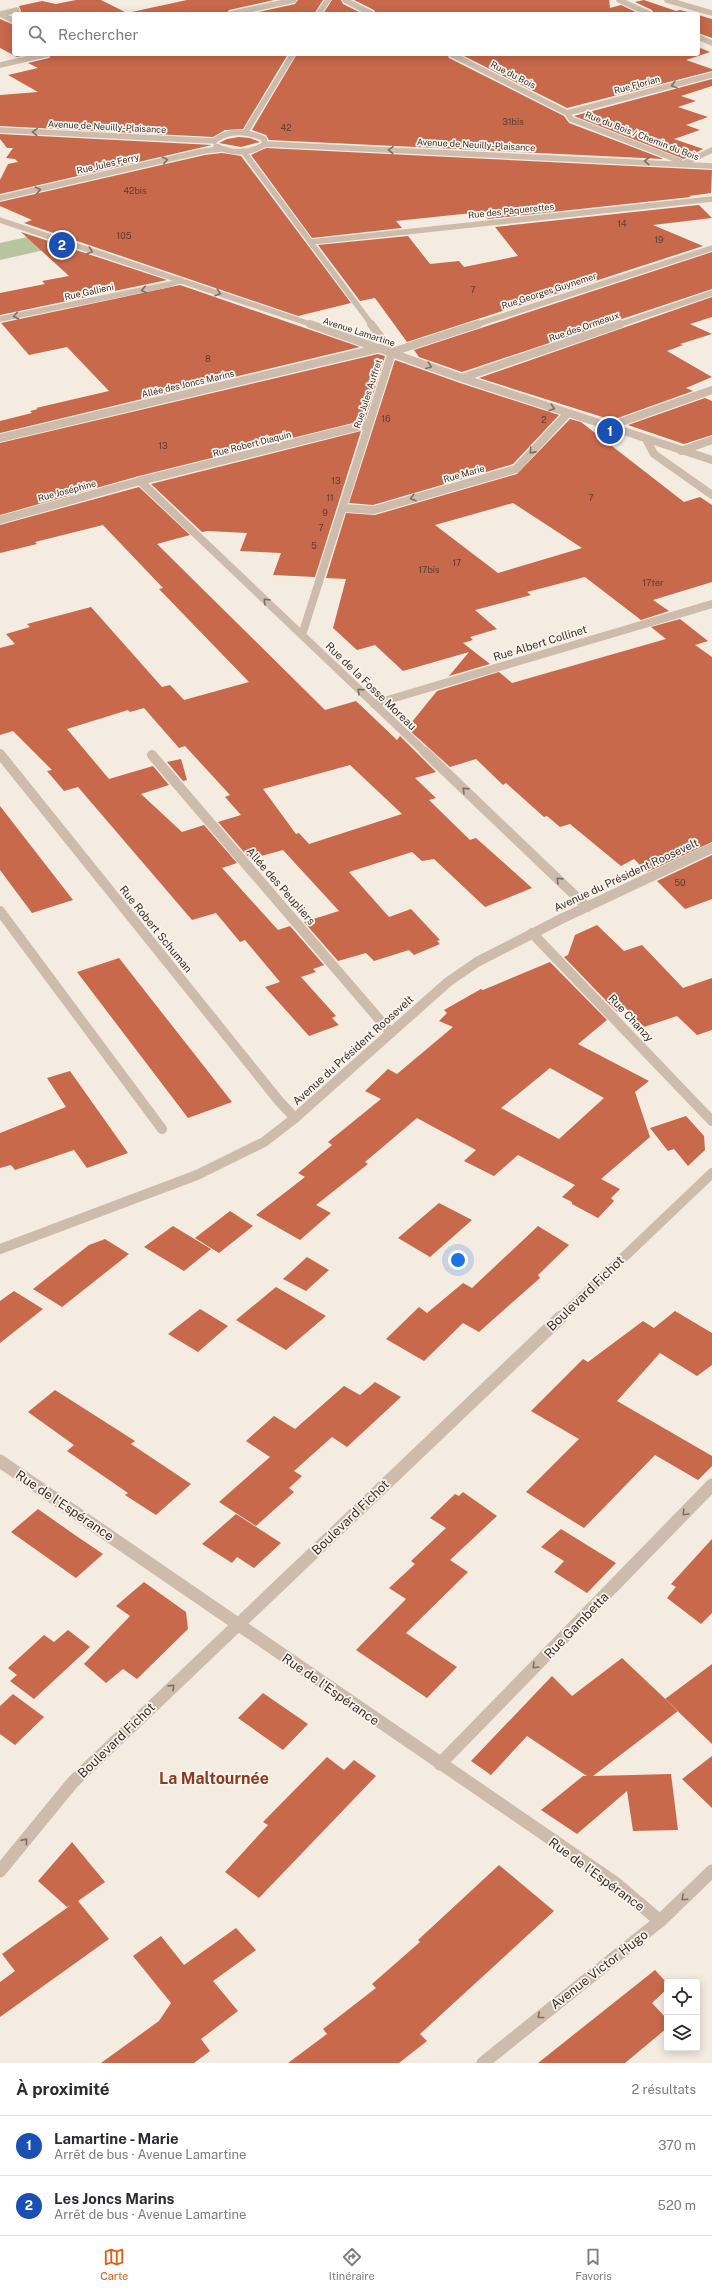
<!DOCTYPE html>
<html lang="fr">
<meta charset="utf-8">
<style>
:root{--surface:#fff;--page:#f7f7f7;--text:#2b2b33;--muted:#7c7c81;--line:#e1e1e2;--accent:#ea580c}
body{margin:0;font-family:"Public Sans",sans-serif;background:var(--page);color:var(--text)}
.controls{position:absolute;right:12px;bottom:12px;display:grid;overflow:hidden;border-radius:4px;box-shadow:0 2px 10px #0003}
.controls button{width:36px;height:36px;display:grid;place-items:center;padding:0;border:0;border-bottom:1px solid var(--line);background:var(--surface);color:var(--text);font:20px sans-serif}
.you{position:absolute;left:458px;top:1260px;width:14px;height:14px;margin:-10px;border:3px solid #fff;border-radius:50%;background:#1a73e8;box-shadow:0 0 0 6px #1a73e833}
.badge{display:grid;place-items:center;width:26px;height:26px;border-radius:50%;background:var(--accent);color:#fff;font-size:13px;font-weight:700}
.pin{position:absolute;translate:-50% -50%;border:2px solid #fff;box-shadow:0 1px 4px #0006}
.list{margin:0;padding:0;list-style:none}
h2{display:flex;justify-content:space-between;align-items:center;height:52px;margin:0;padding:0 16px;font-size:17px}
h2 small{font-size:13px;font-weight:400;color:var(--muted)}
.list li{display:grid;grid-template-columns:26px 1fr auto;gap:12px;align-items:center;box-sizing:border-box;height:60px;padding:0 16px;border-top:1px solid var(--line)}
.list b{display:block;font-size:15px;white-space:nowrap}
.list p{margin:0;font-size:13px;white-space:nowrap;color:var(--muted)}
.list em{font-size:13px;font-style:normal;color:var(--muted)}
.icon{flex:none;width:22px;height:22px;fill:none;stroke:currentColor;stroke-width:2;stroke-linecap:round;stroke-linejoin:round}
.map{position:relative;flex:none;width:712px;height:2063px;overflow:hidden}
.search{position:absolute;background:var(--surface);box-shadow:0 2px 10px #0003;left:12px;right:12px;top:12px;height:44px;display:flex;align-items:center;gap:10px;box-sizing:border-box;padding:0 14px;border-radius:4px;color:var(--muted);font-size:15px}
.sheet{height:172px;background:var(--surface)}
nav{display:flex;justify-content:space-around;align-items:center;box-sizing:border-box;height:56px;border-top:1px solid var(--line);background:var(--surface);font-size:11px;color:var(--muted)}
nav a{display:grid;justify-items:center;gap:2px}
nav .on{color:var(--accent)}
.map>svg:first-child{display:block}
</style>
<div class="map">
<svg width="712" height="2063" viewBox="0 0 712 2063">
<rect width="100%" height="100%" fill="#f4ebe1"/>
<path fill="#b8c4a0" d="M32 236 62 246 0 260V243Z"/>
<path fill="#c8694b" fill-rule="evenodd" d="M76 0H101L127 13 187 0H274L229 10 226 14H18L21 11 19 6 42 1 56 4Z
M298 0H323L314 14H250L295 4Z
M332 0H341L343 4 363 14H323Z
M354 0H609L610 8 621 5 640 14H376L374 10Z
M644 0 676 11 680 10 695 14H654L652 10 635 2Z
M698 15 712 19V38L698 33Z
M0 19 14 25V54H29L17 57 0 48Z
M698 47 710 52 686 60 712 69V71L567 108 460 54H698Z
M52 54H288L243 129 225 130 213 137 0 126V95L38 92 8 75 38 68 28 63 49 58Z
M297 54H447L449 58 564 116 569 123 664 159 269 140 266 135 252 130Z
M712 79V86L681 96 696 101 678 107 708 117 686 125 700 130 674 139 703 149 684 159 574 116Z
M0 134 212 145 0 194V180L8 164 18 162 15 159 6 158 13 148H7L0 139Z
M239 137 250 138 260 142 241 147 219 143 227 139Z
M266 148 712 170 711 193 689 196 691 197 488 219 481 212 396 221 402 228 312 238 251 155Z
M222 153 241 156 351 303 298 316 24 223 32 220 0 206V202L205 155Z
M699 205 712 218 653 225 703 246 407 342 375 298 360 301 318 245 408 236 430 264 459 261 464 267 518 256 495 227Z
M21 232 167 280 0 315V293L45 284 42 281 69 276Z
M712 252V289L462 372 419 357 414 350Z
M180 285 360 347 0 433V421L32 413 30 411 38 409 36 408 109 391 67 347 29 355 1 323Z
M712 297V317L690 324 712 334 680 344 683 345 667 351 712 377 686 388 693 391 612 420 479 378Z
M378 354 385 356 365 420 139 476 0 515V443Z
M395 360 460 383 559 415 513 464 373 505 349 503Z
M705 398 712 401V435L684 444 628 425Z
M570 419 581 422 684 502 700 497 712 505V582L653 600 669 611 641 620 585 577 527 592 531 595 475 610 497 629 470 637 473 640 463 643 490 664 449 676 469 652 403 671 375 645 357 650 333 628 346 579 326 578 346 513 375 515 517 474ZM513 503 530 514 582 548 498 573 435 525Z
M361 431 315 577 273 575 281 553 240 551 247 533 208 531 202 532 151 484Z
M139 487 190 535 157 544 325 710 356 701 397 740 400 736 436 772 415 778 436 798 429 800 470 840 476 838 532 888 485 907 434 859 422 861 412 852 349 872 389 917 411 909 440 940 437 941 440 944 414 955 409 950 374 961 366 953 338 961 304 922 339 911 283 850 250 859 218 822 241 815 225 797 230 795 185 746 179 748 144 708 130 712 128 710 67 729 109 779 153 766 169 785 141 794 182 832 204 825 237 863 222 868 278 930 290 926 324 965 313 969 316 972 301 977 336 1016 332 1018 339 1025 309 1036 265 987 280 982 245 940 240 942 216 913 192 920 78 787 64 791 47 771 52 770 13 731 0 735V648L15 644 6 634 30 627 27 624 91 607 162 687 170 685 184 700 249 682 159 589 163 588 103 525 35 542 37 544 0 553V525ZM350 765 402 814 309 844 299 833 296 834 263 789Z
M680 619 708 641 695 645 712 657V842L647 872 634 859 621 866 570 824 560 827 547 816 544 817 506 783 503 785 476 759 450 767 407 728 437 691 499 672 512 683 666 639 651 627Z
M181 759 187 780 183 781 167 762Z
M0 806 73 900 32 913 0 870Z
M712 855V899L685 909 657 881Z
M597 925 624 951 642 945 683 988 712 978V1030L697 1035 677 1016 644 1027 624 1006 617 1012 564 957 568 955 575 935Z
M119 958 232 1102 188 1118 77 972Z
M550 962 607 1020 578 1044 649 1081 635 1092 650 1137 601 1179 620 1189 611 1198 614 1201 598 1218 572 1204V1202L562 1197 575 1185 518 1155 494 1176 464 1161 476 1150 417 1118 365 1162 368 1164 316 1205 331 1213 300 1240 256 1215 305 1177 298 1173 332 1145 328 1142 381 1099 365 1091 388 1069 397 1074 453 1027 439 1021 447 1013 444 1010 481 989 483 990ZM550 1068 604 1098 559 1139 501 1108Z
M70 1071 128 1153 87 1168 74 1150 15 1170 11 1165 0 1168V1133L66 1107 47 1078Z
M686 1116 704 1136 705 1150 688 1166 674 1149 668 1151 650 1128Z
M439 1203 472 1220 430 1257 398 1238Z
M230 1211 253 1226 219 1253 195 1238Z
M173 1226 211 1249 184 1271 144 1247Z
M538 1226 569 1245 538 1275 540 1278 479 1332 463 1323 424 1361 386 1339 419 1307 427 1313 463 1283 472 1288Z
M105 1239 129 1254 62 1307 33 1289 89 1245Z
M307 1257 329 1270 306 1291 283 1279Z
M276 1287 326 1316 286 1350 236 1320Z
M14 1291 43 1309 0 1343V1301Z
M200 1309 228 1326 198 1352 168 1334Z
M675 1311 712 1333V1365L697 1376 660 1353 617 1401 712 1456V1466L698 1480 655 1455 584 1528 526 1492 579 1439 531 1411 583 1359 588 1362 643 1321 654 1328Z
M375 1382 401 1397 347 1447 332 1437 294 1471 302 1476 289 1488 294 1492 256 1526 219 1502 270 1457 246 1441 274 1416 295 1429 344 1386 360 1395Z
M55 1390 135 1441 131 1444 191 1484 156 1515 125 1495 128 1493 67 1451 74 1445 28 1412Z
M463 1492 497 1516 450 1560 468 1572 406 1633 457 1667 427 1698 356 1650 406 1599 389 1588 415 1564 411 1561 446 1528 430 1518 455 1494 459 1496Z
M38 1509 72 1533 103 1554 76 1578 11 1532Z
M236 1514 281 1543 254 1568 237 1557 232 1563 202 1544Z
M561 1529 616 1563 587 1593 554 1572 564 1561 541 1547Z
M712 1539V1613L701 1624 667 1598 676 1587 671 1584Z
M144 1582 186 1612 188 1629 137 1679 123 1669 106 1683 84 1664 130 1616 116 1606Z
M68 1630 90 1647 34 1699 10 1681 17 1675 8 1668 44 1635 54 1642Z
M622 1658 678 1711 593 1776 671 1774 678 1830 633 1831 627 1791 577 1834 541 1810 583 1776H587L527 1736 491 1775 471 1761 552 1676 572 1696Z
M712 1664V1744L665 1699Z
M263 1693 308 1724 283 1750 238 1718Z
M13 1694 44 1717 15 1745 0 1734V1706Z
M712 1756V1808L682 1779Z
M327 1757 344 1770 354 1760 376 1776 259 1898 225 1872 268 1825 263 1822Z
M72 1842 105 1882 78 1901 109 1939 0 2017V1982L15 1971 2 1954 71 1905 67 1907 38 1881Z
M499 1865 554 1911 420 2034 427 2041 399 2063H288L327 2034 323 2029 376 1988 372 1984 420 1942 418 1940Z
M236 1928 256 1950 213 1981 238 2011 201 2039 210 2051 194 2063H101L159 2021 171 2003 133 1956 161 1936 184 1965Z
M655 1970 667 1983V1989L652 2003 667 2019V2028L625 2063H538Z"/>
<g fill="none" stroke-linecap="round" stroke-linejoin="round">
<path stroke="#cdbbac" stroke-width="5.5" d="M0 14 17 10
M0 14 14 21"/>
<path stroke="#cdbbac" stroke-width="8" d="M610 426 712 390
M681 451 712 440"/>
<path stroke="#cdbbac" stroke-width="5.5" d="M345 0 372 14
M619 0 650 14
M230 14 294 0
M318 14 328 0
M698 37 712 43
M451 54 567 113 571 119 680 161
M0 65 48 54
M567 113 712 75
M0 130 214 141
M245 133 293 54
M214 141C229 129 248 131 264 139L265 144
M265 144 712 166
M216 146C232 154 250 154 265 144
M243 151 372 325
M685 163 712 150
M0 198 204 151 221 149
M0 220 313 325
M311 242 712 199
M0 319 171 284 181 280
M475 325 712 248
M618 325 712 293"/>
<path stroke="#cdbbac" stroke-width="8" d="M310 324 462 378 712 460
M371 324 392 352
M392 352 478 324
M462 378 620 324
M0 438 380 348
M646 439 654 454 712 495
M140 481 426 753
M343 508 374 510 516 469 568 413
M0 520 140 481 369 424
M302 635 392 352
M374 704 712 604"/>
<path stroke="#cdbbac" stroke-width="10" d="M425 752 587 907
M0 754 279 1101 295 1118
M152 755 391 1033
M0 911 162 1129
M532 933 712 1121
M560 1318 712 1173"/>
<path stroke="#cdbbac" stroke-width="13" d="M0 1461 614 1882 660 1921
M440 1764 712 1485
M0 1871 73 1782 561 1317"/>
<path stroke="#cdbbac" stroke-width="5.5" d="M667 0 712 13"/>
<path stroke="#cdbbac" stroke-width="10" d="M0 1249 197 1175 264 1142 295 1118 448 982 477 962 561 919 712 848"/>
<path stroke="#cdbbac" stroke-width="13" d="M483 2063 660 1921 712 1871"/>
</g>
<defs><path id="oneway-chevron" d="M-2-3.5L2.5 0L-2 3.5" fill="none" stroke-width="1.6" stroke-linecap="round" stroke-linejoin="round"/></defs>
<g stroke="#7d6f65">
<use href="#oneway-chevron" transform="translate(674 85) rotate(165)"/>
<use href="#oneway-chevron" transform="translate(35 132) rotate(-177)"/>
<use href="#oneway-chevron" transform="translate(391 150) rotate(-177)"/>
<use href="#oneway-chevron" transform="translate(165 160) rotate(-13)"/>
<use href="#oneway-chevron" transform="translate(647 161) rotate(-177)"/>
<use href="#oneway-chevron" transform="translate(38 190) rotate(-13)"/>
<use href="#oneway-chevron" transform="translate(90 251) rotate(19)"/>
<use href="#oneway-chevron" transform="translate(144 290) rotate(168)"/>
<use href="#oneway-chevron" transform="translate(218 293) rotate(19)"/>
<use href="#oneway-chevron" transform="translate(16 316) rotate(168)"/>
<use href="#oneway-chevron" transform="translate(429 366) rotate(20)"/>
<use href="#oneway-chevron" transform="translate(552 408) rotate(18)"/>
<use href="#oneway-chevron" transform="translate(532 451) rotate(132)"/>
<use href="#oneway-chevron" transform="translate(413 498) rotate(164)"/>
<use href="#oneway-chevron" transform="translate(266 601) rotate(-136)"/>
<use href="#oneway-chevron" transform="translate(360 691) rotate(-136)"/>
<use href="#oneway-chevron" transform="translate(465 790) rotate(-136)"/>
<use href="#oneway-chevron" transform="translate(559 880) rotate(-136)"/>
<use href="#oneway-chevron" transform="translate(685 1513) rotate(134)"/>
<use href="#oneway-chevron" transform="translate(535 1666) rotate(134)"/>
<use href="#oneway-chevron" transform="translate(172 1687) rotate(-44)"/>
<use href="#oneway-chevron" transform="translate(25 1841) rotate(-51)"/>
<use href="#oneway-chevron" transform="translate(684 1898) rotate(137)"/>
<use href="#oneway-chevron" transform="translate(540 2016) rotate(141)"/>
</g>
<g text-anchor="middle" stroke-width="3.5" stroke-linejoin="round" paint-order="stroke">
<g font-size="9" fill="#3b302b" stroke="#fbf5ee">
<text transform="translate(513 75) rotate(27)" y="3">Rue du Bois</text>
<text transform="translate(637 85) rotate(-15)" y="3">Rue Florian</text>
<text transform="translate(107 127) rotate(3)" y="3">Avenue de Neuilly-Plaisance</text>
<text transform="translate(642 136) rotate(21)" y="3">Rue du Bois / Chemin du Bois</text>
<text transform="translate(476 145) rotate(3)" y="3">Avenue de Neuilly-Plaisance</text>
<text transform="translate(108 164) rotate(-13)" y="3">Rue Jules Ferry</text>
<text transform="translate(511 211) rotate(-6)" y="3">Rue des Pâquerettes</text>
<text transform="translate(549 291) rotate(-18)" y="3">Rue Georges Guynemer</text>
<text transform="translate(89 292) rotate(-12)" y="3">Rue Gallieni</text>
<text transform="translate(584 327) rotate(-19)" y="3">Rue des Ormeaux</text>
<text transform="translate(359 332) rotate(18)" y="3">Avenue Lamartine</text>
<text transform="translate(188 384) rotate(-13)" y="3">Allée des Joncs Marins</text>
<text transform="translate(368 394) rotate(-72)" y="3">Rue Jules Auffret</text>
<text transform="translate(252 444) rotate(-14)" y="3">Rue Robert Diaquin</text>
<text transform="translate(464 474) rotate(-16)" y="3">Rue Marie</text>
<text transform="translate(67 491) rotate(-15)" y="3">Rue Joséphine</text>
</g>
<g font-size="9" fill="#5e3e33">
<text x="513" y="125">31bis</text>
<text x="286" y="131">42</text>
<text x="135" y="194">42bis</text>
<text x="622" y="227">14</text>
<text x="124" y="239">105</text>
<text x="659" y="243">19</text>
<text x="473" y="293">7</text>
<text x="208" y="362">8</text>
<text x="386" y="422">16</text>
<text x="544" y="423">2</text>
<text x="163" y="449">13</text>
<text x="336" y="484">13</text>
<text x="330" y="501">11</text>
<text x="591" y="501">7</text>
<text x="325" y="516">9</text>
<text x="321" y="531">7</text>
<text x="314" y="549">5</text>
<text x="457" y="566">17</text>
<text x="429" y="573">17bis</text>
<text x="653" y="586">17ter</text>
<text x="680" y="886">50</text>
</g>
<g font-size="11" fill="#3b302b" stroke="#fbf5ee">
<text transform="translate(540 643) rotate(-17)" y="4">Rue Albert Collinet</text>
<text transform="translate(371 686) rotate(44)" y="4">Rue de la Fosse Moreau</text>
<text transform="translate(626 875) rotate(-25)" y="4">Avenue du Président Roosevelt</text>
<text transform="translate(281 886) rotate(49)" y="4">Allée des Peupliers</text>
<text transform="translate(156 929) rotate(51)" y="4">Rue Robert Schuman</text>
<text transform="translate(631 1018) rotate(47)" y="4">Rue Chanzy</text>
<text transform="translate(353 1050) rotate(-42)" y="4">Avenue du Président Roosevelt</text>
</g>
<g font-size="13" fill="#3b302b" stroke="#fbf5ee">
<text transform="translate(585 1293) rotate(-44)" y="5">Boulevard Fichot</text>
<text transform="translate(65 1505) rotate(34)" y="5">Rue de l'Espérance</text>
<text transform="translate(350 1517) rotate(-44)" y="5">Boulevard Fichot</text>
<text transform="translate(576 1625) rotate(-46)" y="5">Rue Gambetta</text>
<text transform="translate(331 1689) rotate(35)" y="5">Rue de l'Espérance</text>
<text transform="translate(116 1740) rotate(-44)" y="5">Boulevard Fichot</text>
<text transform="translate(597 1874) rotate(36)" y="5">Rue de l'Espérance</text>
<text transform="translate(599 1969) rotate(-38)" y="5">Avenue Victor Hugo</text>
</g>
<g font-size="16" font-weight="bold" fill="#8c3b22" stroke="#fbf5ee">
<text x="214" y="1784">La Maltournée</text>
</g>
</g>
</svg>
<div class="controls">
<button><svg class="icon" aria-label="locate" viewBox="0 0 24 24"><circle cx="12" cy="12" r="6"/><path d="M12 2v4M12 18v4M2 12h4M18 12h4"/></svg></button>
<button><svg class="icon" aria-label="layers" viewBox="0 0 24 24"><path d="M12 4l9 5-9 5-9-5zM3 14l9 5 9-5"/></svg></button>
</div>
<div class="you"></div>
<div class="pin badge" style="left:610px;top:431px;background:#1a4fb4">1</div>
<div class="pin badge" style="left:62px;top:245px;background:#1a4fb4">2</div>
<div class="search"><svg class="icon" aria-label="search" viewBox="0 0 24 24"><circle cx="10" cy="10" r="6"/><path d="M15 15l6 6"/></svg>Rechercher</div>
</div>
<section class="sheet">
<h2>À proximité<small>2 résultats</small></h2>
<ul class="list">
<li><span class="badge" style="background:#1a4fb4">1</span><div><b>Lamartine - Marie</b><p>Arrêt de bus · Avenue Lamartine</p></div><em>370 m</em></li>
<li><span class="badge" style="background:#1a4fb4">2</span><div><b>Les Joncs Marins</b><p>Arrêt de bus · Avenue Lamartine</p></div><em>520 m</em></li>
</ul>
</section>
<nav>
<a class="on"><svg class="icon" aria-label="map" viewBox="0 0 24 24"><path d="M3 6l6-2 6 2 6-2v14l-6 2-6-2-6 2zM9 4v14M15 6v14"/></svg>Carte</a>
<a><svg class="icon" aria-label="directions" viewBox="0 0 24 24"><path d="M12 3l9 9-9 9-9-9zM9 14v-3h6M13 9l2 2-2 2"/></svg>Itinéraire</a>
<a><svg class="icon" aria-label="saved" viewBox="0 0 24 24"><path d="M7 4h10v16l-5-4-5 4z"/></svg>Favoris</a>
</nav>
